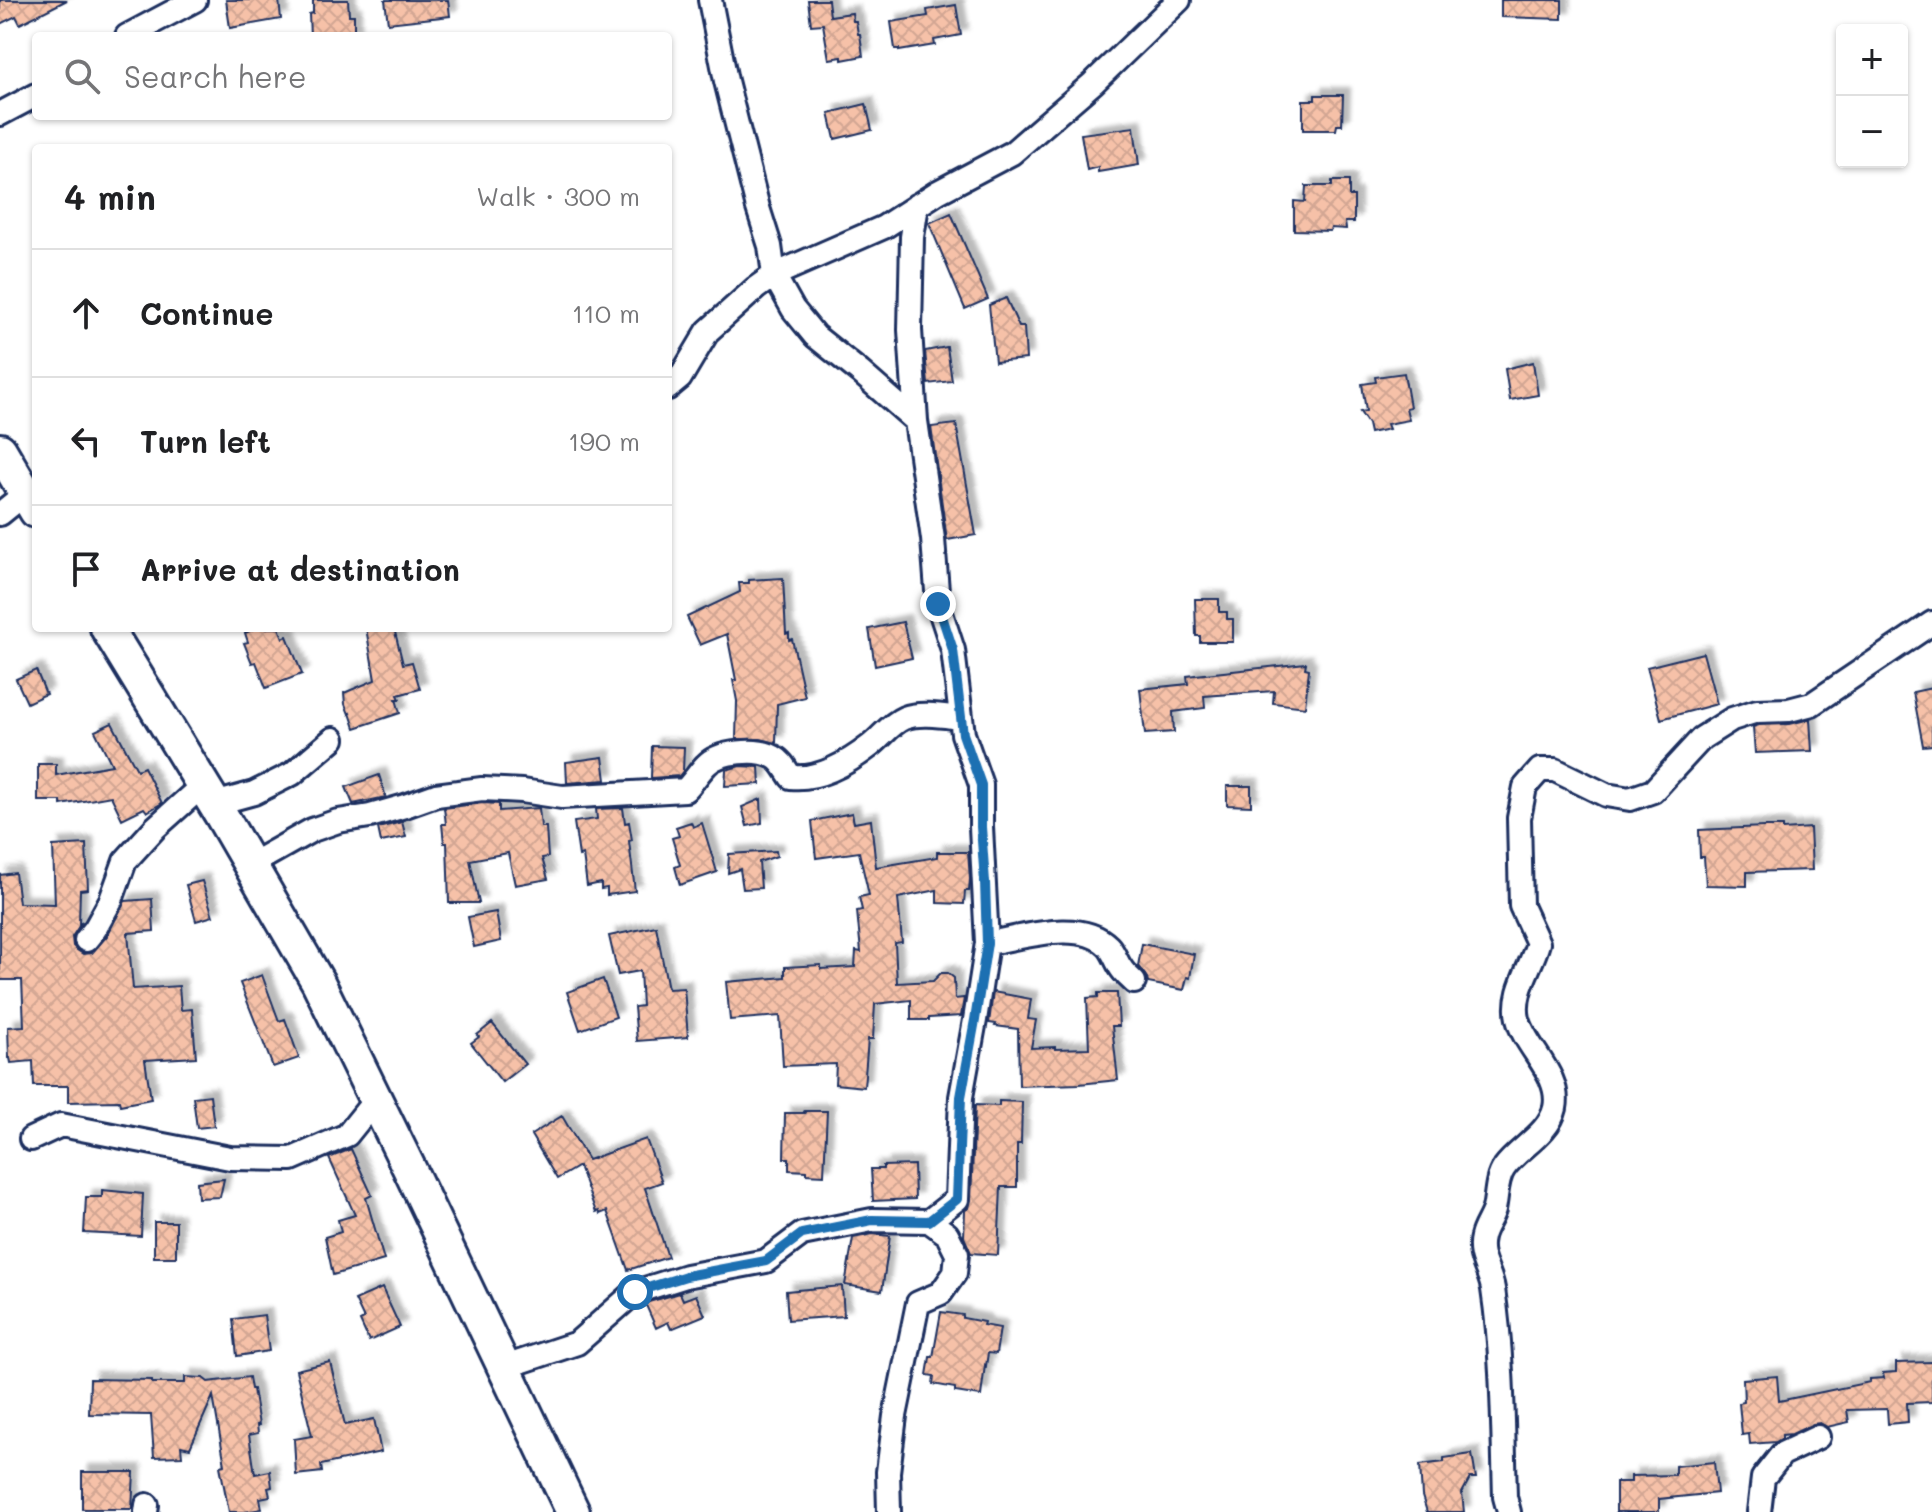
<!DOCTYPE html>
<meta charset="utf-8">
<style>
:root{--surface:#fff;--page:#f6f6f6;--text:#202124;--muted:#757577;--line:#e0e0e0}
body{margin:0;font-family:Mali,sans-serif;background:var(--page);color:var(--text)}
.controls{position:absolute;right:24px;top:24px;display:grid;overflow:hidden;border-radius:8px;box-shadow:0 2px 6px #0004}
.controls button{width:72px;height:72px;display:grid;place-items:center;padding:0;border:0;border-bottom:2px solid var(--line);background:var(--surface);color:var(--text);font:40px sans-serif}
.stop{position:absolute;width:24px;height:24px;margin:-18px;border:6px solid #1f6fb2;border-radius:50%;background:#fff}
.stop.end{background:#1f6fb2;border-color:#fff;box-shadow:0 2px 8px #0008}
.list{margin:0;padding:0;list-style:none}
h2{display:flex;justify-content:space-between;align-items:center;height:104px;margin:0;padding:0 32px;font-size:34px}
h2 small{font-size:26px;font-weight:400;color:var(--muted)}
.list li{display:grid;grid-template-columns:52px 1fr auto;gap:24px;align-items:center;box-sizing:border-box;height:128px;padding:0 32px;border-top:2px solid var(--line)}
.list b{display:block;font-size:30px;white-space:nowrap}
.list em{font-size:26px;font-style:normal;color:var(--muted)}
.icon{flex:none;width:44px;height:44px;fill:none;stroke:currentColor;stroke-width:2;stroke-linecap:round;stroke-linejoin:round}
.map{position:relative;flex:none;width:1932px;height:1512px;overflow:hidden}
.search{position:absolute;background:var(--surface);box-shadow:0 2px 6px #0004;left:32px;top:32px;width:640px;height:88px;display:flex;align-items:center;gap:20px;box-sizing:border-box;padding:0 28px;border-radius:8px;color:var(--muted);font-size:30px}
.panel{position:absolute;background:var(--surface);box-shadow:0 2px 6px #0004;left:32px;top:144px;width:640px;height:488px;border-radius:8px}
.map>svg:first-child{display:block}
</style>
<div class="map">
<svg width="1932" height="1512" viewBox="0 0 1932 1512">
<defs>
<pattern id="building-cross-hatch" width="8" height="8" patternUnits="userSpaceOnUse" patternTransform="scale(2)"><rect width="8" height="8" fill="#f6c1a8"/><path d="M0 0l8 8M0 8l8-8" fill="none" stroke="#d2a693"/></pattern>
<filter id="shadow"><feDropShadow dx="7" dy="-7" stdDeviation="2" flood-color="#0004"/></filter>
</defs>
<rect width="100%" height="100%" fill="#fff"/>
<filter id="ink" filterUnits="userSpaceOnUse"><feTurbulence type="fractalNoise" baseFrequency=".0125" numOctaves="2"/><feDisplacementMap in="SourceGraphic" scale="16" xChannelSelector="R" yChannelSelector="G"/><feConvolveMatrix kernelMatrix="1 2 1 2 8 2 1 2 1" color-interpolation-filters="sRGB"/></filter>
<g filter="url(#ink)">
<path fill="url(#building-cross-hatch)" stroke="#1b2f5e" stroke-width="2" filter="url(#shadow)" d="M0 0H67L20 24 16 16 0 24Z
M226 0H279L281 19 230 28Z
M313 0H348L349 15H354V36H310L309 14 313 13Z
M385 0H448L450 16 388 23Z
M808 0H828L830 16 852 13 853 21H856L858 34H860L863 56 842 60V57L829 59 823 24 811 25Z
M1501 0H1562V19L1501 17Z
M956 5 961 35 934 40 935 45 899 51V49H895L891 22 928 16 927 10Z
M1315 95H1343L1342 125H1337L1336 130H1303V100H1315Z
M866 104 872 130 835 139 829 113Z
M1134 127 1139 165 1098 172V167L1087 170 1081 134Z
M1332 181H1349V196H1354V222H1345L1346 229 1331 228 1330 231 1294 230V201L1305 202 1306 186H1332Z
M951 213 988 299 965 309 929 223Z
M1006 298 1019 327H1024L1026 359 995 362 989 305Z
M947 347 952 381 928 384 925 351Z
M1533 362 1538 395 1510 400 1505 369Z
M1404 373 1410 407 1406 408 1409 420 1387 424 1389 429 1370 433 1368 424 1360 412 1366 411 1362 384 1376 382 1375 377Z
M956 424 976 535 947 540 931 427Z
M783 578 786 634 789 633V640L792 639 805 697 777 704 776 743 760 739H736L737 701 733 680H736L727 634 700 645 687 617 740 592 739 583H749V580Z
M1195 599H1219V612H1227V619H1233V642H1200V636H1196Z
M903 622 912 658 875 666 869 629Z
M256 628H279L283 638 287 636 302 674 266 688 256 662 252 663 244 643 248 642 245 633Z
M366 628H394L403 664 412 662 420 689 398 695 400 699H396L400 713 355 728 350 713 349 714 345 704 344 693 375 680Z
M1703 653 1717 704 1661 719 1647 667Z
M1306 663 1305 668 1309 669 1305 707 1273 703 1274 691 1204 696 1205 708 1173 712 1174 732 1145 734 1140 689 1188 684 1187 676Z
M36 670 46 694 27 703 16 679Z
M1932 688V745L1923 746 1913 692Z
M1810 719 1812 751 1755 753 1753 727 1759 725 1790 724Z
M112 723 137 770 144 767 162 803 147 812 144 808 122 819 111 796 61 805V801H38V764H56V775L112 765 95 731Z
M652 746 684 747 683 771 679 776 651 778Z
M603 757 606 780 567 783 566 762Z
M740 766 759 767 760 784 725 786 726 770Z
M379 775 386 797 353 804 346 787Z
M1227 786H1251V806L1227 805Z
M761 799 762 823 747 826 742 807Z
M483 803 499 804V811L539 808 541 827H546L548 857 542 858 548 879 515 885 508 853 470 860 479 903H449L447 843H444L442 824H446L444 808Z
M623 808 625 823 629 822 632 840 629 841 635 891 607 895V888L601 889V883L587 886 583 855 579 856 574 822 597 819 596 809Z
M852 813 854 823 871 820 876 867 937 857V852H968L970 879 969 891H965L964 904 937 903V890L898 898 902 942 895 943 897 983 933 981 941 973H948L954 978 955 999 964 998 961 1016 929 1018V1020H911V1000L875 1004 873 1039H868L864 1087 835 1084 836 1064 783 1066 780 1016 730 1020 726 982 785 977V967L821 965V969L855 967 856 951 861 952 857 911 862 910 859 897 869 895 859 852 816 858 812 821Z
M402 822 406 837 381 842 378 828Z
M691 822 693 827 702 823 717 872 680 885 675 867 680 865 672 838 679 836 676 827Z
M1764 827H1783V830L1810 828 1812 870 1747 872V886L1706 885 1704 857H1700L1699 830Z
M86 844 88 889 80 890 79 924 81 923 72 937 73 946 77 950 83 954 92 953 107 936 125 901 152 899 154 931 128 933 133 989 179 986 181 1010 192 1009 196 1057 145 1060 151 1099 120 1105 119 1101 68 1102V1086H34L33 1061 11 1063 10 1058H9L8 1027 24 1026 22 980H0V875L15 873 19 903 55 904 53 846Z
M776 851 777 856 759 862 761 888 743 889 740 869 728 873 729 854Z
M202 881 213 916 196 921 186 885Z
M496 912 501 941 474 947 468 917Z
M656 926 668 989 684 988 688 1037 637 1041 634 1007 642 1006 640 971 618 975 609 936Z
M1142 944 1194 954 1190 978 1187 977 1184 990 1148 983 1147 978 1138 966Z
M262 975 279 1021 285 1019 299 1058 273 1067 240 983Z
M603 979 616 1017 580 1030 567 992Z
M993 992 1031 999 1028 1019 1036 1020 1031 1048 1055 1047V1049L1089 1048 1087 998 1098 997V993H1117L1119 1026H1112L1118 1080 1079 1084 1019 1086 1018 1029 995 1026 996 1024 989 1023Z
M492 1023 525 1064 502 1082 471 1043 479 1037 477 1035Z
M210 1095 214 1126 197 1128 193 1097Z
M999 1101 1022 1102 1021 1144H1017V1187H1001L998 1255 971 1253 964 1237 965 1210 969 1208 971 1200 975 1105 999 1106Z
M804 1111H827L824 1175 807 1174V1171L789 1170V1158H784L785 1113H805Z
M562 1116 588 1160 646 1139 662 1182 645 1188 668 1257 628 1270 607 1211 600 1214 599 1211 596 1212 579 1166 557 1179 531 1135Z
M351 1149 372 1195 366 1198 384 1260 333 1275 325 1237 341 1232 338 1220 355 1215 329 1158Z
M914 1165 915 1199 873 1201 871 1169H883V1166Z
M224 1179 220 1197 198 1198 197 1182Z
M102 1190 143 1194 141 1236 84 1233 86 1197H102Z
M154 1222H176V1257H154Z
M873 1234 890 1236 882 1291 845 1285 853 1238Z
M842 1286 844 1316 788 1320 786 1291Z
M382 1288 400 1327 369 1341 360 1321 364 1319 355 1300Z
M680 1293 683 1300 696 1295 705 1315 671 1329 668 1322 656 1328 645 1303Z
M941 1312 963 1315V1318L984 1322 983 1325 1000 1328 996 1354 988 1353 986 1366 985 1365 981 1396 955 1392V1388L933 1384 934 1376 927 1375 930 1357H933Z
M264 1315 269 1351 237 1356 233 1319Z
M330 1362 345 1425 374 1419 381 1452 321 1465 322 1472 296 1475 294 1439 312 1436 296 1370Z
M1932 1362V1402L1907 1403 1908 1422 1888 1424 1887 1409 1847 1410 1849 1422 1827 1427 1820 1423 1813 1424 1792 1434 1782 1435V1438L1776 1442 1750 1444 1749 1434 1742 1435 1739 1403 1744 1402 1743 1379 1777 1376 1779 1401 1870 1382V1379L1884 1378 1883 1373 1896 1372V1363Z
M185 1377 203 1378 208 1382 249 1377 251 1389H253L259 1425H257L258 1433 249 1435 255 1474 270 1471 272 1487 268 1488 270 1496 260 1498 262 1509 245 1512H229L220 1466 225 1465 213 1396 190 1448 181 1446 182 1456 154 1457 151 1415 89 1414 90 1379 152 1380V1383H185Z
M1472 1454 1476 1478H1470L1462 1493 1464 1512H1427L1422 1496 1420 1465 1444 1462V1458Z
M1714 1462 1717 1493 1659 1499V1512H1616V1482H1631V1476L1675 1475V1466Z
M82 1472H134L132 1509H82Z"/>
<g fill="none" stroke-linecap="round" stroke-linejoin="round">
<g stroke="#1b2f5e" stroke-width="28">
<path id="street" d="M127 36 195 0
M0 114 36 95
M668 388 680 378 708 331 756 288 774 275 884 227 938 192 1012 153 1093 83 1179 0
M916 421 910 330 912 237 917 205
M0 514 26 493
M214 804 254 793 292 774 333 739
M250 865 312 830 338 821 370 816 405 806 436 795 482 789 522 791 562 797 685 790C693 782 699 772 706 765 719 751 758 748 774 757 782 761 786 770 791 777 819 780 848 763 870 746 882 737 890 724 904 718 920 712 943 716 960 718
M86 940 95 929 111 900 125 861 155 828 203 785
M987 943C1021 938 1081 918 1108 946 1114 952 1116 961 1121 968 1124 973 1129 977 1134 982
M31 1139 61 1125 230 1158 292 1159 347 1135 376 1099
M505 1367 577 1343 635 1292 686 1276 766 1261 802 1234 872 1220 929 1221 957 1199 961 1097 975 1020 987 943 981 827V785L963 734 953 650 938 604 933 539 916 421 860 372 815 336 793 309 774 275 770 246 758 208 726 81 710 0
M146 1512 147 1505
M889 1512 888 1472 895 1416 918 1303 941 1293 955 1273 957 1254 947 1234 929 1221
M1509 1512 1505 1497C1503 1430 1503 1355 1493 1289 1490 1270 1477 1257 1482 1237 1484 1227 1491 1219 1494 1209 1497 1196 1496 1179 1504 1168 1518 1148 1549 1134 1555 1108 1562 1075 1525 1048 1518 1019 1512 992 1531 968 1538 943L1521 906 1519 818 1525 787 1540 770H1555L1606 795 1630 799 1653 791 1702 738 1732 719 1757 711 1789 710 1812 704 1932 623
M1759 1512 1763 1478 1782 1454 1818 1437"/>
</g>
<g stroke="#1b2f5e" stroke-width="38">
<path id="secondary" d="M0 450 36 511
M107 628 220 813 318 982 409 1168 573 1512"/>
</g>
<use href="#street" stroke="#fff" stroke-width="22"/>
<use href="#secondary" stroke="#fff" stroke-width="32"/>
</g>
</g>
<g fill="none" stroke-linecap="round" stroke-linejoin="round" filter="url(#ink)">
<path stroke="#1f6fb2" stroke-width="10" d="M635 1292 686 1276 766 1261 802 1234 872 1220 929 1221 957 1199 961 1097 975 1020 987 943 985 882 981 827V785L963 734 953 650 938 604"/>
</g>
</svg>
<div class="controls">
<button>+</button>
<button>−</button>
</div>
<div class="stop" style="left:635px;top:1292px"></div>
<div class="stop end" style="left:938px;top:604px"></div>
<div class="search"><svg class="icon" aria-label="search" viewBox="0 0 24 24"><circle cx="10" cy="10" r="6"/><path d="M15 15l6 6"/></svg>Search here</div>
<section class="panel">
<h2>4 min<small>Walk · 300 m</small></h2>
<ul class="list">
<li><svg class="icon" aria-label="ahead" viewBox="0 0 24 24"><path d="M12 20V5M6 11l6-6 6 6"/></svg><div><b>Continue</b></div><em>110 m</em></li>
<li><svg class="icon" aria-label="left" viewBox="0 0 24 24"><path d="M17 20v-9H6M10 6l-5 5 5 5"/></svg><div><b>Turn left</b></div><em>190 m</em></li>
<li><svg class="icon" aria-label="arrive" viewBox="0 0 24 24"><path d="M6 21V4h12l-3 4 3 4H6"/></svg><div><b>Arrive at destination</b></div></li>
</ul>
</section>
</div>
